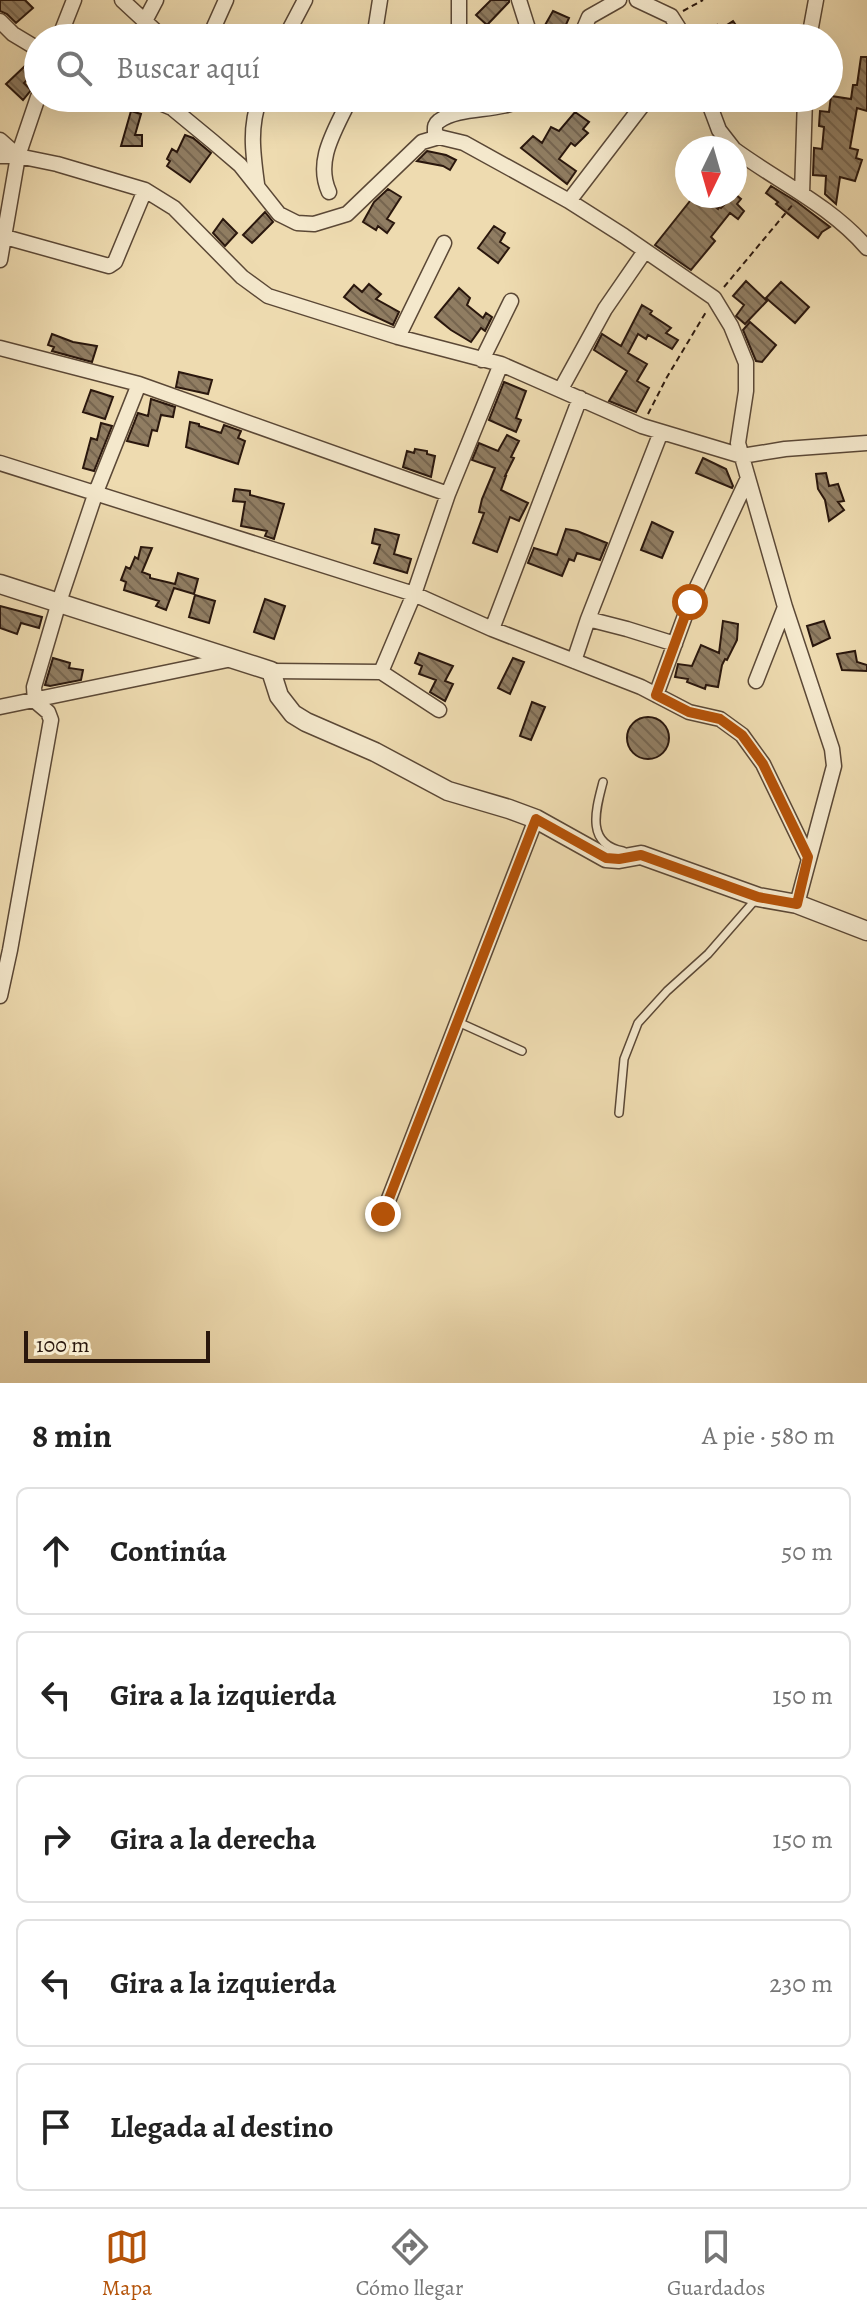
<!DOCTYPE html>
<html lang="es">
<meta charset="utf-8">
<style>
:root{--surface:#fff;--page:#f6f6f6;--text:#222;--muted:#767676;--line:#e0e0e0;--accent:#b45309}
body{margin:0;font-family:Alegreya,serif;background:var(--page);color:var(--text)}
.compass{position:absolute;left:675px;top:136px;width:72px;height:72px;border-radius:50%;background:var(--surface);box-shadow:0 8px 32px #0002;rotate:185deg}
.scale{position:absolute;left:24px;bottom:20px;width:186px;box-sizing:border-box;padding-left:8px;border:4px solid #2a170d;border-top:0;font-size:22px;line-height:28px;white-space:nowrap;color:#2a170d;-webkit-text-stroke:6px #f4e8cc;paint-order:stroke}
.stop{position:absolute;width:24px;height:24px;margin:-18px;border:6px solid #b45309;border-radius:50%;background:#fff}
.stop.end{background:#b45309;border-color:#fff;box-shadow:0 2px 8px #0008}
.list{margin:0;padding:0;list-style:none}
h2{display:flex;justify-content:space-between;align-items:center;height:104px;margin:0;padding:0 32px;font-size:34px}
h2 small{font-size:26px;font-weight:400;color:var(--muted)}
.list li{display:grid;grid-template-columns:52px 1fr auto;gap:24px;align-items:center;box-sizing:border-box;height:128px;margin:0 16px 16px;padding:0 16px;border:2px solid var(--line);border-radius:12px}
.list b{display:block;font-size:30px;white-space:nowrap}
.list em{font-size:26px;font-style:normal;color:var(--muted)}
.icon{flex:none;width:44px;height:44px;fill:none;stroke:currentColor;stroke-width:2;stroke-linecap:round;stroke-linejoin:round}
.map{position:relative;flex:none;width:867px;height:1383px;overflow:hidden}
.search{position:absolute;background:var(--surface);box-shadow:0 8px 32px #0002;left:24px;right:24px;top:24px;height:88px;display:flex;align-items:center;gap:20px;box-sizing:border-box;padding:0 28px;border-radius:44px;color:var(--muted);font-size:30px}
.sheet{height:824px;background:var(--surface)}
nav{display:flex;justify-content:space-around;align-items:center;box-sizing:border-box;height:112px;border-top:2px solid var(--line);background:var(--surface);font-size:22px;color:var(--muted)}
nav a{display:grid;justify-items:center;gap:4px}
nav .on{color:var(--accent)}
.map>svg:first-child{display:block}
</style>
<div class="map">
<svg width="867" height="1383" viewBox="0 0 867 1383">
<defs>
<pattern id="building-back-hatch" width="6" height="6" patternUnits="userSpaceOnUse" patternTransform="scale(2)"><rect width="6" height="6" fill="#907d62"/><path d="M-1 5l2 2M0 0l6 6M5-1l2 2" fill="none" stroke="#76654f"/></pattern>
</defs>
<rect width="100%" height="100%" fill="#eedbb0"/>
<filter id="stains"><feTurbulence type="fractalNoise" baseFrequency=".0025" numOctaves="4"/><feColorMatrix values="0 0 0 0 .2 0 0 0 0 .09 0 0 0 0 .02 0 0 0 .5 -.17"/></filter>
<radialGradient id="worn" r=".72"><stop offset=".6" stop-color="#630" stop-opacity="0"/><stop offset="1" stop-color="#630" stop-opacity=".3"/></radialGradient>
<path fill="url(#building-back-hatch)" stroke="#2a170d" stroke-width="2" d="M0 0H25L33 8 16 23 7 14 0 11Z
M491 0H509V2L487 25 476 15Z
M553 11 569 18 560 38H541L540 34Z
M733 21 745 38H695V36L717 25 719 30Z
M861 57H867V111L857 108 850 148 858 150 856 158 862 160 855 181 840 177 836 204 825 194 826 176 813 175 814 148 822 149 824 127 819 126 820 111 829 112 831 96 851 99 853 85H857Z
M25 66 33 74 24 83 31 90 23 100 6 84Z
M131 111 141 114 135 135H142V146H121Z
M575 112 589 122 583 129 588 133 575 146 571 143 559 159 576 171 567 184 521 148 533 136 542 143 551 127 559 131Z
M185 135 193 138 211 153 190 182 167 166 170 161 167 159 172 149 177 152Z
M427 151 446 155 456 160 450 170 443 166 417 161Z
M771 186 797 202 830 227 822 232 818 238 776 204 778 202 766 193Z
M388 189 401 197 387 219 394 223 387 233 378 226 376 230 363 222 374 202Z
M735 194 741 199 737 204 744 211 738 219 730 213 711 237 715 241 691 270 655 245 694 196H701L718 209 719 207 721 208Z
M265 212 273 222 252 243 243 235Z
M223 219 237 233 225 246 213 233Z
M494 226 505 233 500 242 509 248 498 263 478 248Z
M746 281 767 301 745 324 736 316 744 305 733 296Z
M781 282 809 307 795 323 766 298Z
M369 284 381 294 376 299 399 312 393 325 361 310 344 297 354 285 362 292Z
M459 288 470 298 467 305 483 318 486 313 492 317 485 331 481 328 471 342 451 330 435 317Z
M642 305 652 311 650 314 671 328 666 333 678 340 672 349 648 335 646 339 638 334 628 353 647 364 637 381 649 388 636 412 609 401 627 371 594 350 602 334 621 346Z
M750 322 776 345 762 362 756 361 743 330Z
M52 334 73 342 97 346 92 362 52 351 54 347 48 345Z
M179 372 212 380 208 394 176 387Z
M504 382 526 391 516 418 521 420 516 432 489 420Z
M91 390 113 397 105 419 83 412Z
M151 399 175 407 173 417 161 415 157 431 152 430 148 446 127 441 138 413 148 416Z
M190 422 199 424V426L221 433 224 425 241 431 238 438 245 441 238 464 186 447Z
M101 423 112 426 94 471 83 468 91 438 97 440Z
M507 435 519 441 511 457 514 458 505 476H506L501 490 528 503 519 521 510 517 497 552 473 543 484 513 479 512 482 499 495 468 472 460 479 443 498 451Z
M415 449 427 451V454L435 456 431 477 403 467 407 451 414 453Z
M703 458 726 469 733 486 732 488 696 473Z
M826 473 829 486 838 484 844 501 838 502 844 510 829 521 825 500 818 489 816 474Z
M235 489 250 491V495L284 504 274 539 265 536 267 531 241 526 245 502 233 501Z
M652 522 673 532 662 558 641 550Z
M375 529 399 535 394 554 411 559 407 573 374 563 380 545 372 543Z
M566 529 577 531 607 543 600 560 577 553 574 561 569 559 562 576 528 563 534 548 557 555Z
M141 547 152 548 142 572 150 575V578L175 584 178 573 198 579 194 594 174 588 166 610 156 606 159 601 124 590 126 582 121 580 126 567 130 569 135 557 138 559Z
M195 595 215 601 209 623 189 617Z
M265 599 285 606 274 639 254 632Z
M0 606 42 617 39 628 21 623 17 634 0 628Z
M723 621 738 624 737 640 727 660 725 659 722 665 718 687 706 685 705 689 687 682 688 679 675 677 678 664 692 666 701 645 719 653Z
M824 621 830 638 813 646 807 626Z
M855 651 857 662 867 665V671L842 670 837 654Z
M419 653 453 666 445 681 453 684 445 701 430 692 436 680 419 674 422 666 415 663Z
M53 658 70 663 69 668 83 670 81 680 50 686 45 685Z
M513 658 524 662 510 694 498 688Z
M532 702 545 707 531 740 520 736Z
M627 738a21 21 0 1 1 42 0a21 21 0 1 1-42 0Z"/>
<g fill="none" stroke-linecap="round" stroke-linejoin="round">
<g stroke="#5b4836" stroke-width="10">
<path id="service" d="M603 782C596 809 585 844 623 851
M458 1022 522 1051
M619 1113 624 1059 638 1023 667 991 708 954 756 899"/>
</g>
<g stroke="#5b4836" stroke-width="17">
<path id="minor" d="M122 0 163 38
M519 0 531 38
M637 0 671 16 685 38
M0 21 13 34 38 49
M145 21 156 0
M59 38 74 0
M209 38 226 0
M285 38 305 0
M374 38 380 0
M459 38V0
M580 38 589 17 619 0
M809 38 816 0
M148 98 172 108 212 141 240 165 279 214 297 223 314 224 347 214 422 142 439 137
M524 98C500 113 461 105 439 121 434 125 435 127 435 133L439 137 464 143 569 201 624 236 714 298 731 326 746 363V391L738 443 785 607 832 749 834 766 797 904
M707 98 719 130 733 148
M0 140 18 156
M735 150C779 182 831 206 867 248
M0 156H18L57 164 145 190 174 208 242 277 268 296 398 337 501 364 642 426 742 456 785 449 867 443
M257 184C253 154 249 127 260 98
M329 192C314 159 337 128 350 98
M802 194 805 98
M569 201 648 98
M5 237 109 266 115 262 145 190
M0 260 18 156 38 97
M398 337 444 243
M0 348 139 384 448 494
M482 360 511 301
M561 389 605 309 645 251
M0 463 414 594 492 629 641 687 689 712 720 719 742 735 763 764 808 857
M588 619 627 629 675 644
M492 629 580 398
M574 661 588 619 661 432
M271 671 381 672 414 594 448 494 501 364
M381 672 439 710
M756 681 785 607
M656 695 690 602 748 478
M0 707 232 659
M0 996 10 950 51 720 48 712 35 701 34 687 59 602 96 492 139 384
M383 1214 536 819"/>
</g>
<g stroke="#5b4836" stroke-width="21">
<path id="tertiary" d="M0 584 271 671 279 696 293 714 306 722 375 752 448 791 509 809 536 819 606 858 619 859 641 855 758 897 797 904 867 931"/>
</g>
<path stroke="#2a170d" stroke-width="2" stroke-dasharray="6 4" stroke-linecap="butt" d="M683 11 703 0
M724 287 794 203
M648 414 667 377 706 312"/>
<use href="#service" stroke="#f4e8cc" stroke-width="7"/>
<use href="#minor" stroke="#f4e8cc" stroke-width="14"/>
<use href="#tertiary" stroke="#f4e8cc" stroke-width="18"/>
</g>
<g fill="none" stroke-linecap="round" stroke-linejoin="round">
<path stroke="#b45309" stroke-width="10" d="M383 1214 536 819 606 858 619 859 641 855 758 897 797 904 808 857 763 764 742 735 720 719 689 712 656 695 690 602"/>
</g>
<rect width="100%" height="100%" filter="url(#stains)"/>
<rect width="100%" height="100%" fill="url(#worn)"/>
</svg>
<svg class="compass" viewBox="-18 -18 36 36"><path d="M0-13l5 13h-10z" fill="#e53935"/><path d="M0 13l5-13h-10z" fill="#767676"/></svg>
<div class="scale">100 m</div>
<div class="stop" style="left:690px;top:602px"></div>
<div class="stop end" style="left:383px;top:1214px"></div>
<div class="search"><svg class="icon" aria-label="search" viewBox="0 0 24 24"><circle cx="10" cy="10" r="6"/><path d="M15 15l6 6"/></svg>Buscar aquí</div>
</div>
<section class="sheet">
<h2>8 min<small>A pie · 580 m</small></h2>
<ul class="list">
<li><svg class="icon" aria-label="ahead" viewBox="0 0 24 24"><path d="M12 20V5M6 11l6-6 6 6"/></svg><div><b>Continúa</b></div><em>50 m</em></li>
<li><svg class="icon" aria-label="left" viewBox="0 0 24 24"><path d="M17 20v-9H6M10 6l-5 5 5 5"/></svg><div><b>Gira a la izquierda</b></div><em>150 m</em></li>
<li><svg class="icon" aria-label="right" viewBox="0 0 24 24"><path d="M7 20v-9h11M14 6l5 5-5 5"/></svg><div><b>Gira a la derecha</b></div><em>150 m</em></li>
<li><svg class="icon" aria-label="left" viewBox="0 0 24 24"><path d="M17 20v-9H6M10 6l-5 5 5 5"/></svg><div><b>Gira a la izquierda</b></div><em>230 m</em></li>
<li><svg class="icon" aria-label="arrive" viewBox="0 0 24 24"><path d="M6 21V4h12l-3 4 3 4H6"/></svg><div><b>Llegada al destino</b></div></li>
</ul>
</section>
<nav>
<a class="on"><svg class="icon" aria-label="map" viewBox="0 0 24 24"><path d="M3 6l6-2 6 2 6-2v14l-6 2-6-2-6 2zM9 4v14M15 6v14"/></svg>Mapa</a>
<a><svg class="icon" aria-label="directions" viewBox="0 0 24 24"><path d="M12 3l9 9-9 9-9-9zM9 14v-3h6M13 9l2 2-2 2"/></svg>Cómo llegar</a>
<a><svg class="icon" aria-label="saved" viewBox="0 0 24 24"><path d="M7 4h10v16l-5-4-5 4z"/></svg>Guardados</a>
</nav>
